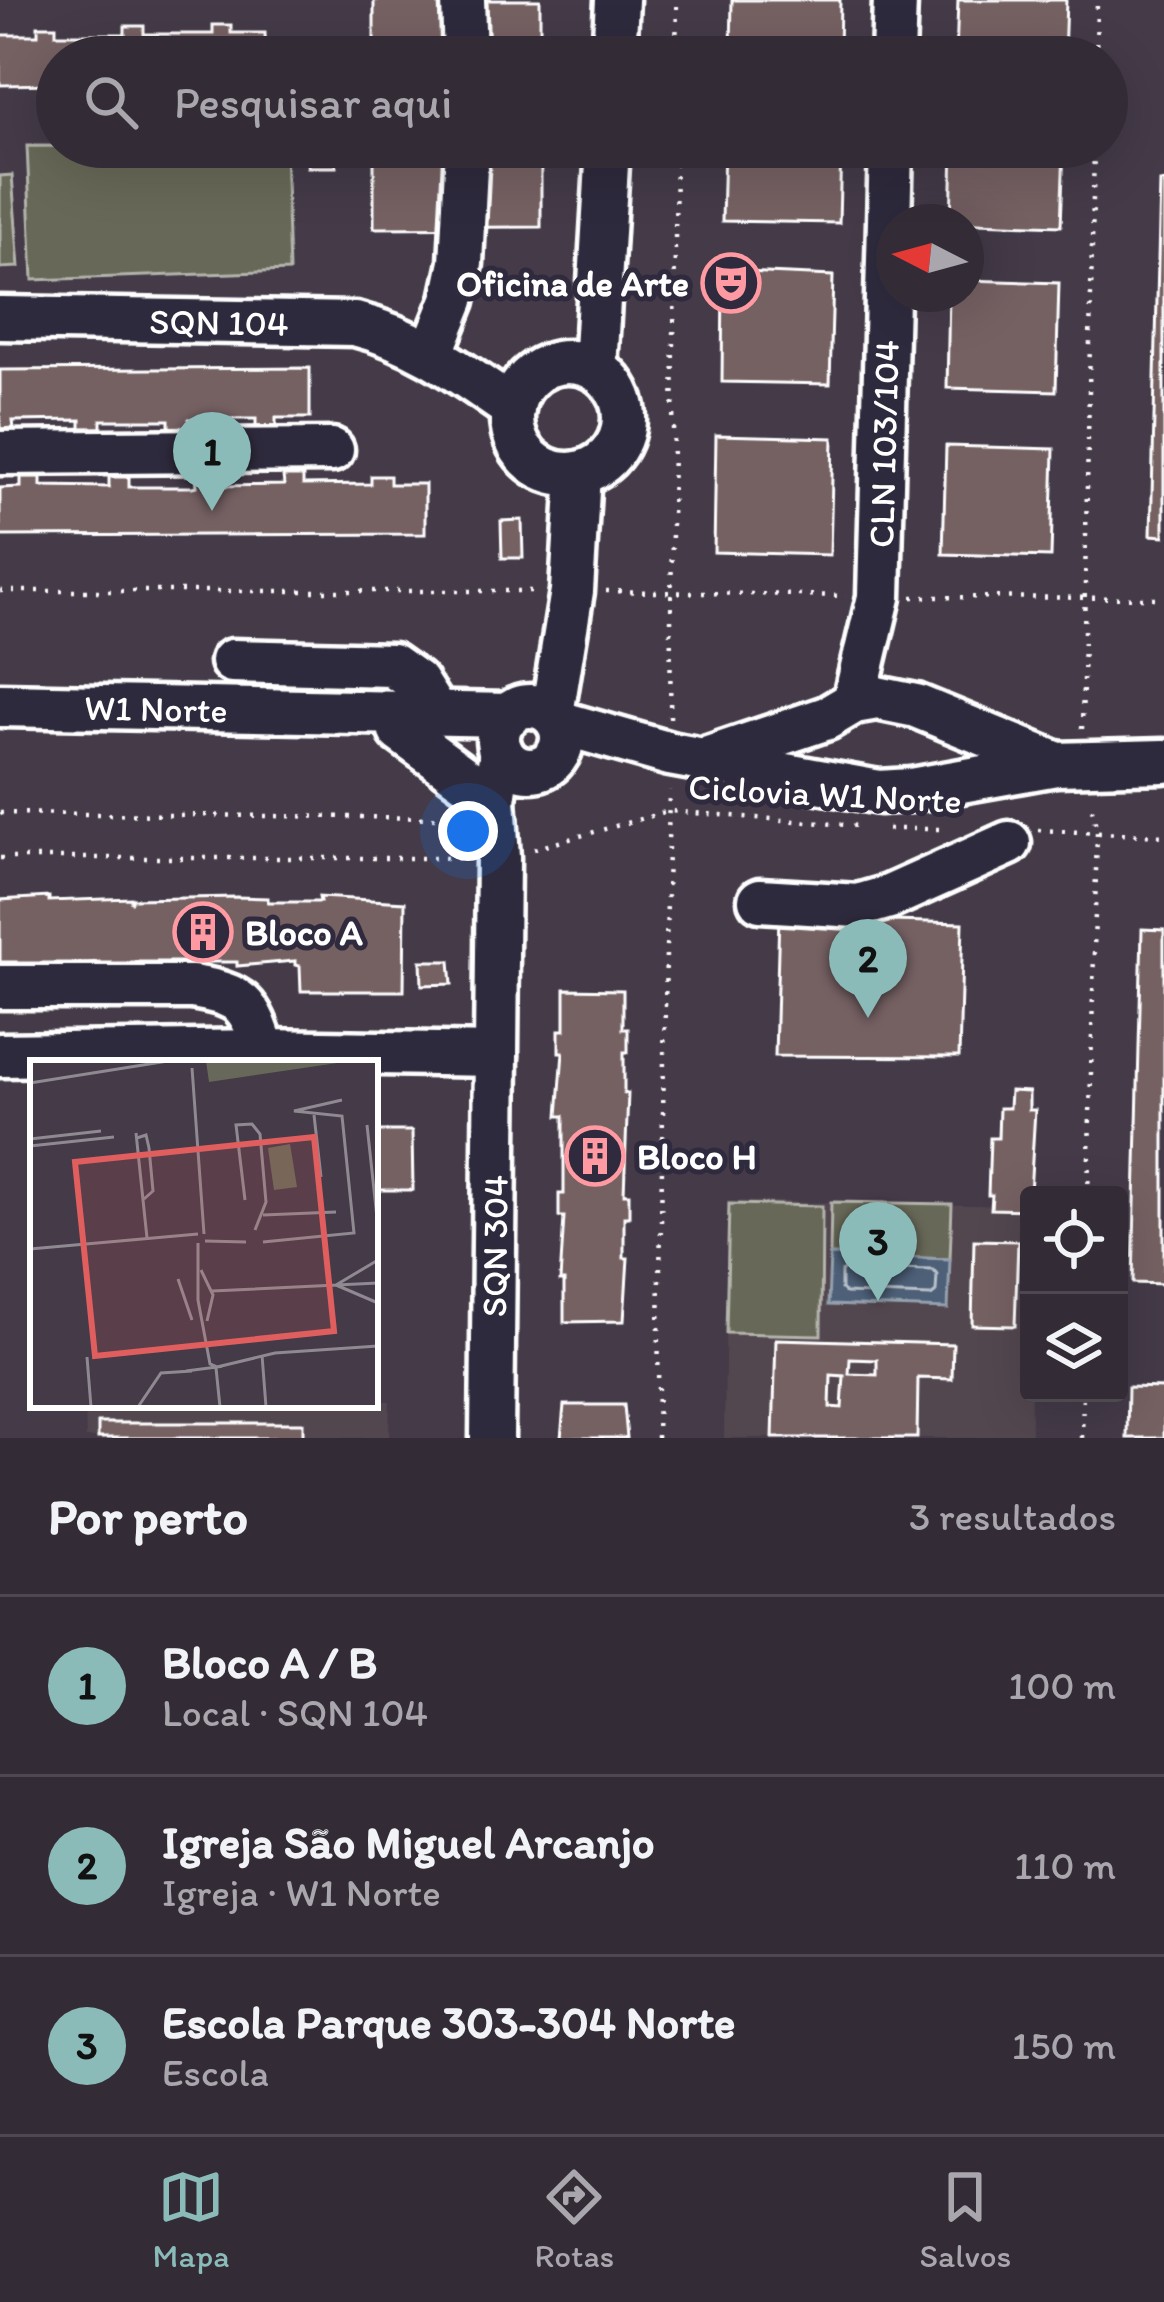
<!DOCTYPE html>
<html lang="pt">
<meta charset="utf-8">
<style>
:root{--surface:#332c36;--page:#3e3842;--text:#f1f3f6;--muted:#a9a7ad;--line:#4e4851;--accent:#8bbbb9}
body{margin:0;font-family:Itim,sans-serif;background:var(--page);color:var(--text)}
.controls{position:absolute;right:36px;bottom:36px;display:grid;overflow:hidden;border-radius:12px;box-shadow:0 12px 48px #0002}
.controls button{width:108px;height:108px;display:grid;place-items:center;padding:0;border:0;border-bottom:3px solid var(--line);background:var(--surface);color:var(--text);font:60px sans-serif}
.compass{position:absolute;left:876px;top:204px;width:108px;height:108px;border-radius:50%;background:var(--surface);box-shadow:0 12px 48px #0002;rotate:276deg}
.you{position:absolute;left:468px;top:831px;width:42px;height:42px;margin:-30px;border:9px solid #fff;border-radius:50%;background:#1a73e8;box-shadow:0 0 0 18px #1a73e833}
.badge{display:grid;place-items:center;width:78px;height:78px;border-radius:50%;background:var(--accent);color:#111;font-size:39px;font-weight:700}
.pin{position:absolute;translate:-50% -99px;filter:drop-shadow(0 3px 6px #0008)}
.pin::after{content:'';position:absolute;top:63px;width:42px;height:36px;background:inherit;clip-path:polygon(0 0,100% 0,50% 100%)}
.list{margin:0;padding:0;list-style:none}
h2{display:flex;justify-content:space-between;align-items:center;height:156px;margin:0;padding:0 48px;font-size:51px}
h2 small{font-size:39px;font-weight:400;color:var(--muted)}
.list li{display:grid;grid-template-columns:78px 1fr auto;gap:36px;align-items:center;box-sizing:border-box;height:180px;padding:0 48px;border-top:3px solid var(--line)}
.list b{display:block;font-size:45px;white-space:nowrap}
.list p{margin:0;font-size:39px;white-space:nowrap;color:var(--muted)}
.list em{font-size:39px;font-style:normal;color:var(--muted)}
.icon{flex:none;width:66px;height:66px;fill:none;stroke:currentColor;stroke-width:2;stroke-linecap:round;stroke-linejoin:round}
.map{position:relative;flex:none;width:1164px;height:1438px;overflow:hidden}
.search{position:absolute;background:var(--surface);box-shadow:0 12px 48px #0002;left:36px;right:36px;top:36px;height:132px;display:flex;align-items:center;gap:30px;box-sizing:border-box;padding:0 42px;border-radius:66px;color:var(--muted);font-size:45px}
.sheet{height:696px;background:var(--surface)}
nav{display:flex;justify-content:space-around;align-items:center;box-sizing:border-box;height:168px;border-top:3px solid var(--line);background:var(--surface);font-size:33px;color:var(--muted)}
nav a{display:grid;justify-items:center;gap:6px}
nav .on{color:var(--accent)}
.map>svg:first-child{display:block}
</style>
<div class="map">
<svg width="1164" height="1438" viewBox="0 0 1164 1438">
<rect width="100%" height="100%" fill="#443a48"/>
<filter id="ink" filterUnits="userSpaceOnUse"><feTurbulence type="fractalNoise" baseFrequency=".00833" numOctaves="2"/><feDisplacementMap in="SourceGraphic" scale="24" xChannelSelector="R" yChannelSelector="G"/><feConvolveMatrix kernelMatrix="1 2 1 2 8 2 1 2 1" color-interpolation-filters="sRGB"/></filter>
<g filter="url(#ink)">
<path fill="#534650" d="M727 1201 1029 1206 1031 1438H724Z
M375 1401H390L389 1438H86L85 1405H375Z"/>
<path fill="#676859" stroke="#b3b4ac" stroke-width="3" d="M27 146 285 147 289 271 33 280Z
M12 175 19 267 0 268V176Z
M831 1202 952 1204 950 1259 830 1255Z
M729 1204 822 1206 821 1335 726 1333Z"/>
<path fill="#4d6178" stroke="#94a0ae" stroke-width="3" d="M830 1255 950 1259 948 1309 828 1305Z"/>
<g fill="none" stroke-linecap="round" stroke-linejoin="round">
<path stroke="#b8c0c9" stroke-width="3" d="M846 1268 933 1270 937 1275 936 1292 931 1296 845 1293 841 1289V1272Z"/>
</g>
<path fill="#756162" stroke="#fff" stroke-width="3" fill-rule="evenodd" d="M374 0H540V57H374Z
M732 0H840L839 54 731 51Z
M958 0H1066L1064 57H956Z
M213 25H231V33H265L266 57H57V84L0 85V35H38V26H56V34H125V26H144V34H213Z
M309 147H336V167H308Z
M374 147H541V227L374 228Z
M724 147H841L839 223 722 221Z
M953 147H1064L1061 226 951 222Z
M1160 182H1164V536L1151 535Z
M746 272 833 276 830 384 722 382 723 275Z
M966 280 1059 283 1056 391 947 388 949 294H966Z
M310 368V418H276V428H256V419H189L188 427 169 428V420H101V428H81V420L13 421 14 428 0 429V370Z
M716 435 833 438 830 555 714 552Z
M946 446 1054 449 1051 557 943 554Z
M196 476H216V486L284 485 283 476H303V485L371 484V476H390V484H425V534L0 536V488L21 487V477H41V486L109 487V477H129V487H192L197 486Z
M522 520 523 558H502L501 521Z
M49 897V901L131 898V903L133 899 237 897 268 898V902H320L319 897 405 902 404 991H301L300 966 295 965V961L237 966V962H132V967L99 966V962L16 967V962H0V900Z
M779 914 893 916V921L963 923 959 1057 775 1056Z
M1142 929 1164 930V1284L1133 1283Z
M421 961H450L452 984 422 985Z
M565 989 623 990V1029H628V1052H624V1093H628L624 1194H629V1217H624V1258H628L624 1321 564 1322V1281H560L564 1217H559V1194H564V1116H558L563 1052H559V1030H565Z
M1010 1091 1029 1092V1110H1035L1029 1210 991 1209 992 1195H988L990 1138H998L999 1108H1009Z
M375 1131H412L413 1190H375Z
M974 1240 1018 1241 1015 1326 972 1325Z
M776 1339 953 1344 952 1379 918 1378 917 1438H773ZM850 1359 877 1360V1375L849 1374ZM831 1375 844 1376 842 1408 830 1407Z
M1128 1387 1164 1388V1438H1127Z
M564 1405H624L627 1438H561Z
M98 1423H303V1438H98Z"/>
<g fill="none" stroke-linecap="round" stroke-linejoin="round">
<g stroke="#fff" stroke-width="51">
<g id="minor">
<path d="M463 0 465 57"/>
<path d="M614 57 617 0"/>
<path d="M893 57 895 0"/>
<path id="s1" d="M0 318 355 324C416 339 461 373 513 409"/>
<path d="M432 352 453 300 461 263 467 147"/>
<circle cx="568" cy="418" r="56"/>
<path d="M595 368 608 147"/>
<path d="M0 453 332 450"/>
<path d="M232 661 392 665 416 682 435 712"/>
<path id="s2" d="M854 702 879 597 891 147"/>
<path id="s3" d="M0 705 509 715"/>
<circle cx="530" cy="738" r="32"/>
<path d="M552 714 572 591 579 473"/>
<path d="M558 722 670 754 879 792 911 790 1056 764 1164 761"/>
<path d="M400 731 494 800"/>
<path d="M709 758 827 718 854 702 877 698 916 706 1055 763"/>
<path d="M760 900 858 906 889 897 1009 843"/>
<path d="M0 987H192C243 995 249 1003 264 1051"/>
<path d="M0 1055 264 1051 496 1055"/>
<path id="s4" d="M492 1438 498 858 494 800 501 751"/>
</g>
</g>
<path stroke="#fff" stroke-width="4.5" stroke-dasharray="3 9" stroke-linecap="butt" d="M676 57 677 0
M1096 57 1097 0
M0 591H534
M606 591 846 596
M912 597 1164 598
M670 718 676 147
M1082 729 1094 147
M0 813 446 818 462 830
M888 829H948
M1038 830 1164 836
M534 849 669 811 859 826
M0 858H462
M1088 1195 1097 831 1090 800
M657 1438 669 790
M1082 1438 1083 1393"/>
<use href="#minor" stroke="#2f2a3d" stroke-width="42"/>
</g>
</g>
<defs>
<g id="theatre-ring" transform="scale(3)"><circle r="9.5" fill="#2f2a3d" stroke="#ff9aa2" stroke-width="1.5"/><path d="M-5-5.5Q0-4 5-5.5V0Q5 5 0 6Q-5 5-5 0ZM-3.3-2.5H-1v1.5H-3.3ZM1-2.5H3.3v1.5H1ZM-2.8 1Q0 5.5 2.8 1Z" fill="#ff9aa2"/></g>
<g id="building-ring" transform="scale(3)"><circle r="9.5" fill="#2f2a3d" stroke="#ff9aa2" stroke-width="1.5"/><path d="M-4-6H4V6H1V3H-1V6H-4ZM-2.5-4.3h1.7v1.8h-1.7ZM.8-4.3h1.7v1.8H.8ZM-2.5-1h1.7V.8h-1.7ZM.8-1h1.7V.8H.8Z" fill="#ff9aa2"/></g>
</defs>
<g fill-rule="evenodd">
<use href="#theatre-ring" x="731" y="283"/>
<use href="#building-ring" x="203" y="932"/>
<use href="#building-ring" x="595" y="1156"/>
</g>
<g text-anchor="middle" stroke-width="10" stroke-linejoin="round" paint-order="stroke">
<g font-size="36" font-weight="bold" fill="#fff" stroke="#2f2a3d" text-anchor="start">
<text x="689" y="296" text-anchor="end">Oficina de Arte</text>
<text x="245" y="945">Bloco A</text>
<text x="637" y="1169">Bloco H</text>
</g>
<g font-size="36" fill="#fff" stroke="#2f2a3d">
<text dy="13" stroke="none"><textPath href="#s1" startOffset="219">SQN 104</textPath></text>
<text dy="13" stroke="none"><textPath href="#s2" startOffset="261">CLN 103/104</textPath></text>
<text dy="13" stroke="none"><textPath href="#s3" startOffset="156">W1 Norte</textPath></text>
<text transform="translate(825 793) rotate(3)" y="13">Ciclovia W1 Norte</text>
<text dy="13" stroke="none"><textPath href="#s4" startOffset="192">SQN 304</textPath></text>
</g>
</g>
<g transform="translate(30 1060)">
<rect width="348" height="348" fill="#443a48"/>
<path d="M176 1H321L179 22ZM260 84 267 127 244 130 238 88Z" fill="#676859"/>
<path fill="none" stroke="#8f8991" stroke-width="3" d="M162 8 174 174M0 23 138 1M284 55 291 117M337 65 348 167M106 73 117 178M107 78 116 75 119 88 123 131 114 139M0 79 71 71M0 86 84 77M215 140 206 65 222 64 230 74 236 142 225 170M233 155 306 152M175 181 216 182M233 182 324 173 312 56 264 51 312 40M0 189 168 174M171 210 183 235 177 261M148 219 162 260M306 225 348 200M306 225 348 243M182 231 348 223M232 295 236 347M57 297 61 347M187 307 245 293 348 286M186 308 190 347M156 311 187 307 180 304 168 240V183M108 347 131 313 162 311"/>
<path fill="#e05e5e" fill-opacity="0.15" stroke="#e05e5e" stroke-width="6" d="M284 77 304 271 65 296 45 102Z"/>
<rect width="348" height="348" fill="none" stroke="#fff" stroke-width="6"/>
</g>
</svg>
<div class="controls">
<button><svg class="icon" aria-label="locate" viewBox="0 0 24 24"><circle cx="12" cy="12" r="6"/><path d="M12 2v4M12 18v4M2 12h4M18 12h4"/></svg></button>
<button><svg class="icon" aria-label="layers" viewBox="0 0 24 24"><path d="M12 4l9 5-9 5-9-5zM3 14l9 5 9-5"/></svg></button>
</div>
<svg class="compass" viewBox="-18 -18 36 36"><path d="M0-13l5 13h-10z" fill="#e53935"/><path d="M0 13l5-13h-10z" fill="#a9a7ad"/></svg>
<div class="you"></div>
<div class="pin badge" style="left:212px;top:511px">1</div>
<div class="pin badge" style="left:868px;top:1018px">2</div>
<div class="pin badge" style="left:878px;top:1301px">3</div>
<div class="search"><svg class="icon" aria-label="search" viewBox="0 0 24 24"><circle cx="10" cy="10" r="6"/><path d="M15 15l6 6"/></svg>Pesquisar aqui</div>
</div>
<section class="sheet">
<h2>Por perto<small>3 resultados</small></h2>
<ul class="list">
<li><span class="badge">1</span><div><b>Bloco A / B</b><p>Local · SQN 104</p></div><em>100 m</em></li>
<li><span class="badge">2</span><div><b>Igreja São Miguel Arcanjo</b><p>Igreja · W1 Norte</p></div><em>110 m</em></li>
<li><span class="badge">3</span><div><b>Escola Parque 303-304 Norte</b><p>Escola</p></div><em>150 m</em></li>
</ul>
</section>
<nav>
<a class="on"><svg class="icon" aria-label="map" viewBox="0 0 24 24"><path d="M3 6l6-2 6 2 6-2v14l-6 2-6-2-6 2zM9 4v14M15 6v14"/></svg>Mapa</a>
<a><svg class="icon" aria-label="directions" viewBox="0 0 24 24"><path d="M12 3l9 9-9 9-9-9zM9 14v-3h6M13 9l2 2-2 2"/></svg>Rotas</a>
<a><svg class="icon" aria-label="saved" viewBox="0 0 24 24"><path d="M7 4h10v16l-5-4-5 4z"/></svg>Salvos</a>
</nav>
